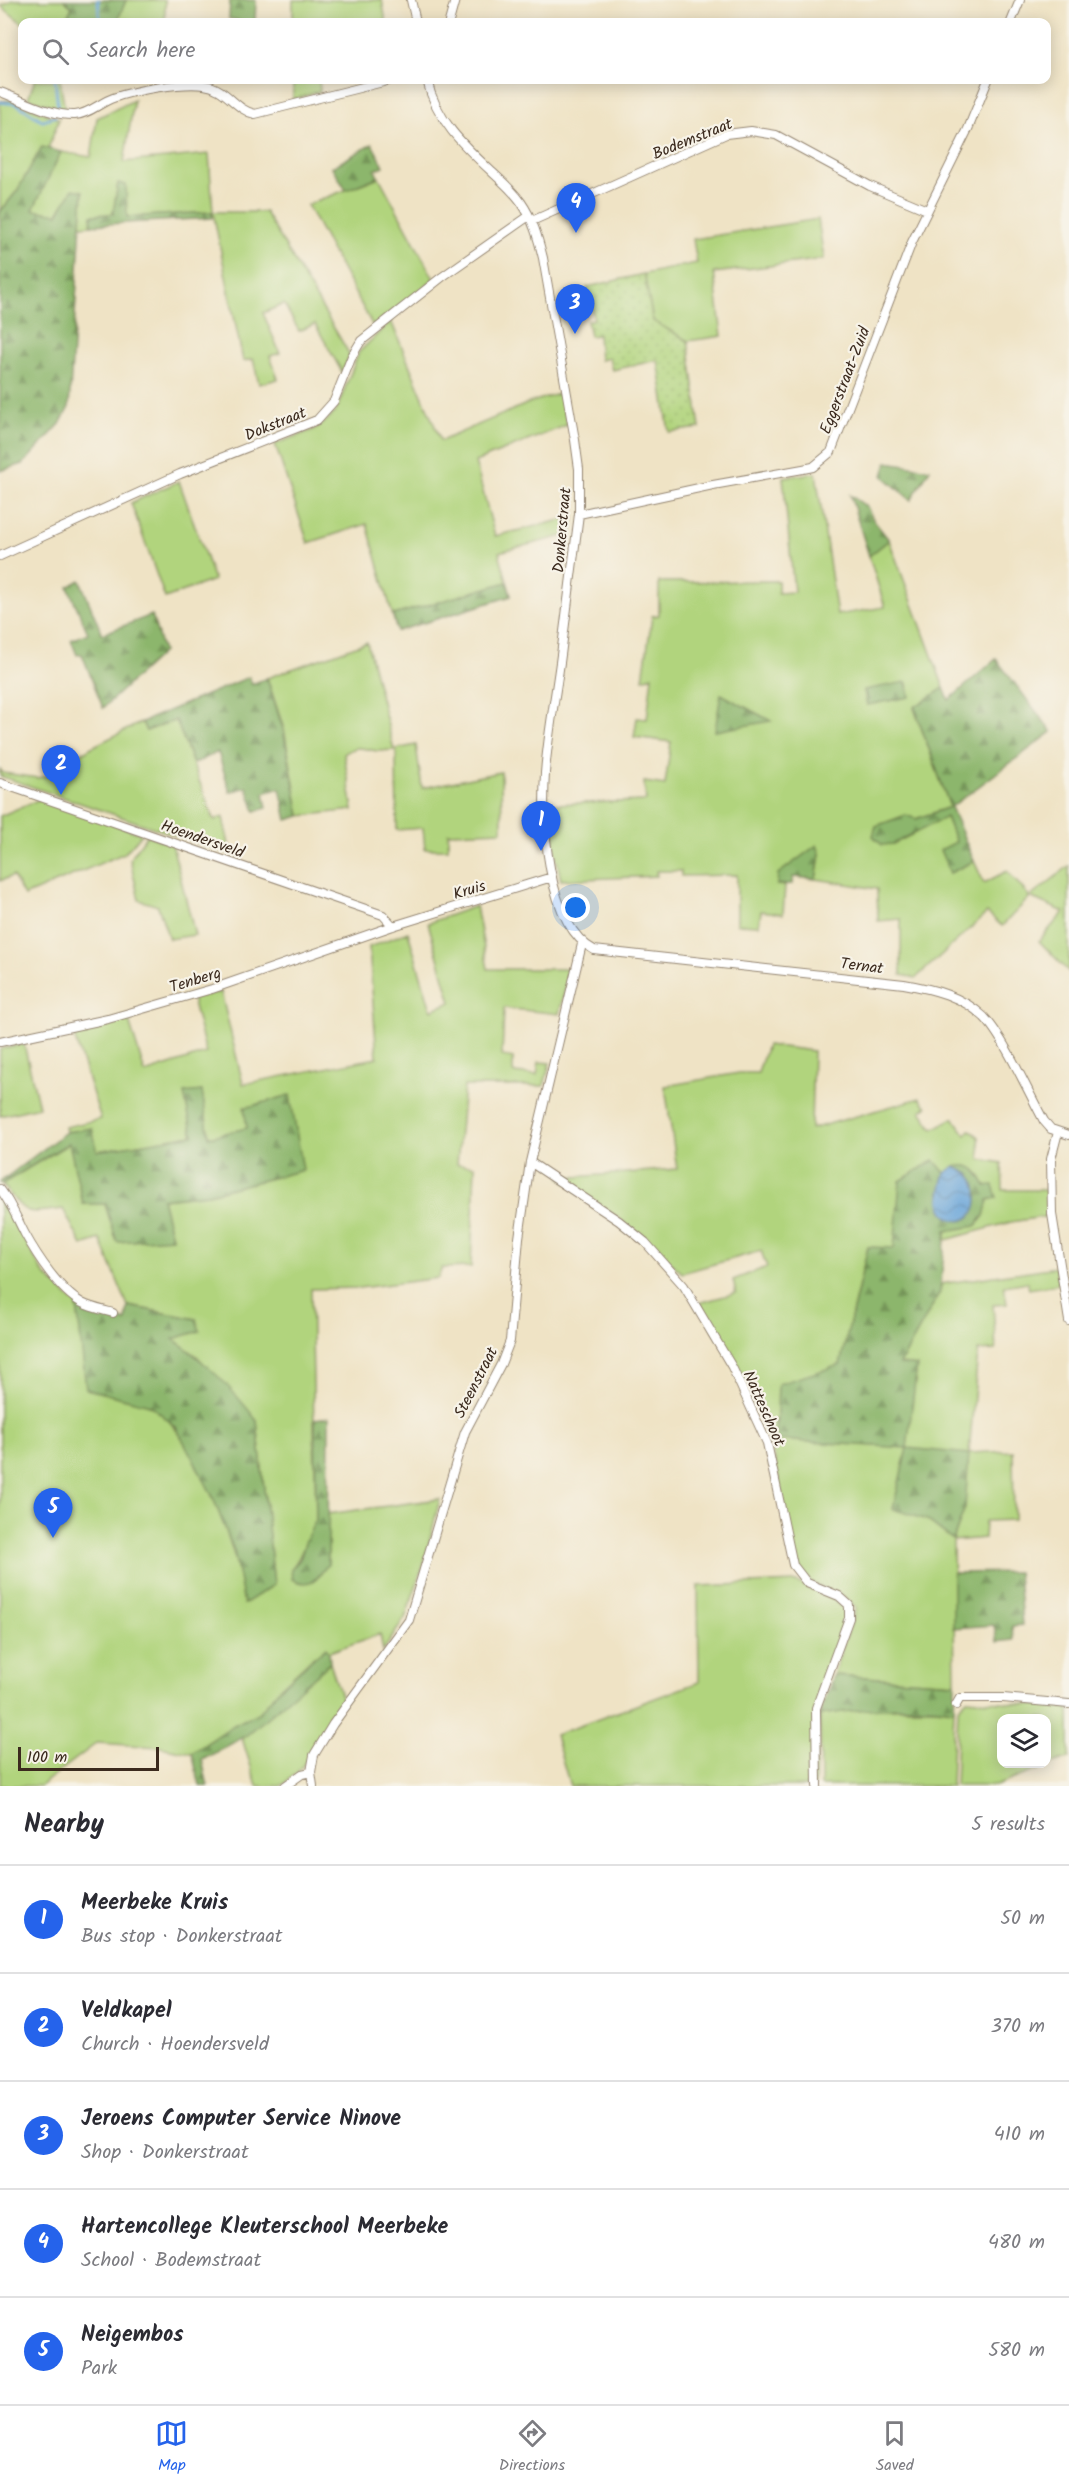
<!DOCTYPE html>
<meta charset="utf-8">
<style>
:root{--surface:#fff;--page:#f2f2f3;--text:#2b2b33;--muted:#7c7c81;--line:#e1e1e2;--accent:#2563eb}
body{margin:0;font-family:Kalam,sans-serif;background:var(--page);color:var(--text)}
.controls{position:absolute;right:18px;bottom:18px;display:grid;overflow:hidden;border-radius:12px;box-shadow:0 3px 15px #0003}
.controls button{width:54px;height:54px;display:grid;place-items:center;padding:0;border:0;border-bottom:2px solid var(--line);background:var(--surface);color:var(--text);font:30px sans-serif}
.scale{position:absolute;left:18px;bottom:15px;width:141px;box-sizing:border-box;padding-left:6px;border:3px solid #3b2a1e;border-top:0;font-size:16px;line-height:21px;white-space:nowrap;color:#3b2a1e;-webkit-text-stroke:4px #f7f3e8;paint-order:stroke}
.you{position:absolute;left:576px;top:908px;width:21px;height:21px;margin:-15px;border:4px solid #fff;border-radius:50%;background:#1a73e8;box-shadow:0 0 0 9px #1a73e833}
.badge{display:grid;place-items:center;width:39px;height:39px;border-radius:50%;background:var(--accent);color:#fff;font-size:20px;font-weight:700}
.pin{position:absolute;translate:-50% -50px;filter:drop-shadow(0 2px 3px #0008)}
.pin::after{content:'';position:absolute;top:32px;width:21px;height:18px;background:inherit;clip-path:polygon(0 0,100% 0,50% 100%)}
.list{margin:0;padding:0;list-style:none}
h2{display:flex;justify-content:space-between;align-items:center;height:78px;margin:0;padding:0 24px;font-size:26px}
h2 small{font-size:20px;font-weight:400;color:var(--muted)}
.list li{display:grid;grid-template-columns:39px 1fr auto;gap:18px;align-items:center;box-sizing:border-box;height:108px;padding:0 24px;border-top:2px solid var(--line)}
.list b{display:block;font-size:22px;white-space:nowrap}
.list p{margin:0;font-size:20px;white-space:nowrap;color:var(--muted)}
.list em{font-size:20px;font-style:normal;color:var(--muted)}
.icon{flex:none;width:33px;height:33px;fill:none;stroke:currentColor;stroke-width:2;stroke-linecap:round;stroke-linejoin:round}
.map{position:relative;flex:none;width:1069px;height:1786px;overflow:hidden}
.search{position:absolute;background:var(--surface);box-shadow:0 3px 15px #0003;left:18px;right:18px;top:18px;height:66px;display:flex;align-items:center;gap:15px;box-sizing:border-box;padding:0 21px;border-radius:12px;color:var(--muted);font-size:22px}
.sheet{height:618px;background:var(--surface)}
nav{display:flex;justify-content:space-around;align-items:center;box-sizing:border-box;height:84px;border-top:2px solid var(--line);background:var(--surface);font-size:16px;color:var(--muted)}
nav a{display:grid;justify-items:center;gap:3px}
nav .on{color:var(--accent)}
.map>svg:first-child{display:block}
</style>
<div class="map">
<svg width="1069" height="1786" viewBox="0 0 1069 1786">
<defs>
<pattern id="forest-firs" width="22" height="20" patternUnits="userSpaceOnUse" patternTransform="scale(1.5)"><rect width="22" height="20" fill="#8cb66c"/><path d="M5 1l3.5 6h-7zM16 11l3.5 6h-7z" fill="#749458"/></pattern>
<pattern id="garden-dots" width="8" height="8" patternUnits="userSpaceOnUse" patternTransform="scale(1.5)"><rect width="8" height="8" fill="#b1d47d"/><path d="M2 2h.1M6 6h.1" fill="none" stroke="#99b66c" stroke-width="1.8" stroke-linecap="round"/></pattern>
<pattern id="water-waves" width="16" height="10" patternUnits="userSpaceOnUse" patternTransform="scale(1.5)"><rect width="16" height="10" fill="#68a4d9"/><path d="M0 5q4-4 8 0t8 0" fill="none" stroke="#5786af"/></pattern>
</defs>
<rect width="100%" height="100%" fill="#f7f3e8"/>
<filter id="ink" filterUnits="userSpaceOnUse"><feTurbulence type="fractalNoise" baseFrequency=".0167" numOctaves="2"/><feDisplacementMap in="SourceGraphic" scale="12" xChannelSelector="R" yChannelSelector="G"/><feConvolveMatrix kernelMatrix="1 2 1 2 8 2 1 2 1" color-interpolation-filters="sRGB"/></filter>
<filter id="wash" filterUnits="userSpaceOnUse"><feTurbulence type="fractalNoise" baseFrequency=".008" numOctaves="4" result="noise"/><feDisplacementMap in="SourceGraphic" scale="24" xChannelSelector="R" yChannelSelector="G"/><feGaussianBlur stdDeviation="1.35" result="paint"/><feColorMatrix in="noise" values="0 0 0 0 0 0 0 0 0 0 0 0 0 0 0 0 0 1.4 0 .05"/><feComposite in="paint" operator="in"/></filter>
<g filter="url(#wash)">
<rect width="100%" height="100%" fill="#efe3c5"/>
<path fill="#b1d47d" stroke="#767f4e" stroke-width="1.5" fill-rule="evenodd" d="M13 0H64L72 7 65 22 22 23 1 6Z
M126 0H165V22H117Z
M293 0H382L386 22H344L343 20H334L333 22H293Z
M35 80H60L65 110 28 98Z
M293 80H319L320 91 293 100Z
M13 100 59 119 48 149 41 148 17 191 0 212V101Z
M134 100 124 162 209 154 213 212H265L350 355 342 372 315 324 299 331 284 304 263 313 280 353 270 356 278 379 259 384 253 359 243 361 213 212 126 217V185L118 183 113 214 92 215 91 225 81 226 83 191 73 189 58 214 32 210 61 152 91 157 97 118Z
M379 177 434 279 373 326 307 205Z
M818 219 824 259 714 273 722 336 688 341 653 321 644 274 697 263 693 239Z
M391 321 441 441 531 402 562 393 567 425 475 462 495 536 574 517 572 534 499 552 511 596 397 631 367 524 308 543 275 444 313 430 326 421 336 411 359 352Z
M816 473 837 615 885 607 869 556 889 540 944 688 914 708 950 807 915 819 906 815 876 826 893 844 946 817 956 842 950 873 974 861 984 883 1007 871 1030 897 1069 866V972L1039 941 1064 912 1030 897 1002 926 987 913 916 978 901 975V919L878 921 877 889 816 879 820 854 777 885 785 886 783 914 761 911 759 925 737 924V875L681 876V871H656L657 876 561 880 554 847 552 804 646 801 644 782 665 785 671 742 634 737 637 718 647 719 652 676 643 679 652 616 659 615V582L778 581V593L794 592 783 477ZM907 683 909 697 867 705 864 690Z
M179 481 214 580 165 598 131 503Z
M367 642 394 750C389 750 383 751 378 751 362 750 360 743 344 754L353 810 300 816 284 729 267 678Z
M176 720 214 820 223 817 231 854 0 776V769L3 773 38 778 47 776 90 748 142 722 146 731Z
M416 745 422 788 501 772 502 831 448 833V849H425L423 828 397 830 396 749Z
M42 798 142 834 125 853 24 896 13 876 0 881V816Z
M147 835 172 844 195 935 169 939 158 906 139 900 130 859Z
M476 906 488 969H570L559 1014 504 1008 502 1056 513 1058V1073L537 1075 539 1062 550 1063 544 1086H464L457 1164 475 1166 471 1267 442 1268 438 1278 359 1288 311 1289 316 1520C307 1537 303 1555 291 1569L328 1564V1514L440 1499 423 1567 405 1618 383 1651 380 1634 329 1652 326 1648 312 1658 280 1688 260 1712 234 1725 192 1753 160 1747 97 1743 40 1786H0V1196L44 1274 77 1305 87 1389C106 1393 131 1396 149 1405 188 1423 229 1530 238 1571L274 1585 257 1421 197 1356 172 1338 196 1319 128 1306 100 1239 82 1245 63 1209C22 1214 28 1216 2 1184L70 1143 83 1204H105L117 1242 172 1237 162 1199 208 1194 303 1170 245 1107 248 1128 209 1137 202 1091 184 1094 193 1135 97 1151 92 1128 66 1132 65 1127 101 1119 73 1033 128 1018 145 1073 206 1053 192 998 221 992 243 1084 377 1058 369 947 408 932 431 1010 451 1002 428 923Z
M24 1044 39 1107 0 1116V1049Z
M767 1045 813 1051 811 1129 920 1098 927 1107 921 1111 933 1129 953 1118 966 1135 970 1130 979 1137 980 1159 1002 1163 1003 1190H1046L1049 1216 1011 1222 946 1240V1231L984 1216C992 1187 979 1151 945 1173L934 1161 894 1249 868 1247 840 1365 775 1420 776 1440 916 1366 900 1364 940 1292 941 1284 1056 1267 1059 1284 1029 1289 1027 1282 1004 1286 1007 1304 993 1305 996 1350 978 1351 969 1453 1013 1451 1014 1520 985 1521 984 1538 953 1541 955 1683 833 1675 856 1608 843 1596 811 1583 796 1566 774 1456 763 1422 728 1354 699 1303 736 1293 733 1280 767 1267 761 1251 682 1273C643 1235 606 1208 561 1178L677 1169 665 1086 739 1073H758ZM965 1507 953 1540 927 1520Z
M797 1582C813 1591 845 1597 846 1618L820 1687 815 1786H570L555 1735 699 1682 698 1586Z
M330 1663 343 1702C330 1722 302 1777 280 1786 274 1786 263 1786 257 1786L242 1738Z
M967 1699 1069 1708V1758L995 1786H955L958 1708ZM1002 1718H1046V1764H1002Z
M870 1708H935L954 1710 951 1786H821L820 1715Z"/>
<path fill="url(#forest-firs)" stroke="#647045" stroke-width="1.5" d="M64 0H126L117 22H65L72 7Z
M230 0H256L255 22H237V20L229 19Z
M372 144 384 166 375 170 378 177 346 190 332 167Z
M42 147 61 152 33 210 58 214 73 189 83 191 69 407 60 424 23 464 0 471V212L17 191Z
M118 183 126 185 127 217 213 212 212 218 91 225 92 215 113 214Z
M887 462 930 469 911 500 883 476Z
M850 495 867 507 874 521 889 540 869 556Z
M80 580 102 634 152 615 163 652 103 708 82 654 77 655 71 640 88 633 68 587Z
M507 582 511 596 397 631 393 615Z
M996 659 1052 732 951 807 974 861 950 873 940 850 956 842 946 817 893 844 882 845 873 836 876 826 906 815 916 819 950 807 914 707 944 688 949 700Z
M249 677 252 684 267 678 283 729 300 816 287 820 280 788 264 793 267 808 255 811 247 787 230 792 218 752 193 764 176 720 146 731 142 722Z
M906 682 910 697 867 705 864 690Z
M721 694 771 721 715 731Z
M817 845 820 854 816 879 793 877 792 884 777 885 778 874Z
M202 1091 209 1137 247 1128 244 1108 290 1095 303 1170 208 1194 162 1199 172 1238 117 1242 105 1204H83L69 1143 2 1184 0 1182 66 1132 92 1128 97 1151 193 1135 184 1093Z
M934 1160 945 1173 940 1193 971 1175 954 1167C974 1162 977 1171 986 1186L993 1185 997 1198 988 1200 984 1216 976 1226 946 1231 940 1292 900 1364 917 1366 907 1448 969 1454 965 1507 953 1540 927 1520 893 1509 907 1448 776 1440 778 1384 840 1365 868 1247 894 1248 900 1181Z
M77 1305 126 1321 128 1306 196 1319 200 1331 173 1339C206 1362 233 1389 257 1421L274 1585 244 1604 234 1551 212 1495 176 1427 150 1405 86 1389Z
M329 1417 328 1564C318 1578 310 1589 292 1579L291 1569 300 1559 307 1537 316 1520 315 1419Z
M1018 1572 1022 1625 1012 1626 1013 1640 997 1642 994 1625 953 1628V1573Z
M326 1647 329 1652 330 1663 247 1735 202 1760 208 1786H200L192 1753 234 1725 260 1712 280 1688Z
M833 1675 955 1683 954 1710C910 1703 864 1709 820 1715Z"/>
<path fill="url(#garden-dots)" stroke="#767f4e" stroke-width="1.5" d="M644 274 653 321 688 341 700 428 669 432 658 360 612 370 609 358 600 360 598 335 590 336 587 321 594 319 587 287Z"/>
<path fill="url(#water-waves)" stroke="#52677c" stroke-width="1.5" d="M954 1167C959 1169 968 1172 971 1176 975 1180 977 1189 977 1194 980 1225 948 1229 941 1206 938 1196 942 1183 945 1173Z"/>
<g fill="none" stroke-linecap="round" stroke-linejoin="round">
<path stroke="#68a4d9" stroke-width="3" d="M98 0 100 22
M55 80 58 107
M0 102 17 104 43 121 55 116"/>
</g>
</g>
<g filter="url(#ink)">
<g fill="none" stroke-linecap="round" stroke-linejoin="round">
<g stroke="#958672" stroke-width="10">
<path id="street" d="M411 0 416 22
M449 22 455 0
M1011 22 1020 0
M427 80C436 120 463 145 492 172 502 181 513 191 521 202 533 219 538 238 543 258L575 440 579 469V514C573 561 567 608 561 655 556 694 548 733 545 773 542 822 546 924 594 950L904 984C933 989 962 996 984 1017 1004 1037 1029 1094 1044 1121L1051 1129 1069 1135
M0 92C23 100 50 116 75 115 89 114 101 102 113 98 135 90 181 82 204 85 226 87 235 110 255 114L391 80
M532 221 726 134 751 131 776 135 870 186 927 210
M579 514 713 485 803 469 813 467 831 452 912 242 968 129 988 80
M0 556 180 474 317 420 334 401 352 356 361 341 442 277 529 216
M0 783 383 915 393 926
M0 1042 108 1019 212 989 393 926 552 877
M1058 1132 1051 1159 1052 1214 1069 1321
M530 1162 619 1221 645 1242 684 1286 732 1367 767 1443 793 1565 807 1583 839 1596 849 1605V1618L816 1708 817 1786
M0 1189C11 1203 17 1219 25 1234 37 1256 60 1291 82 1303 92 1308 103 1310 113 1313
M956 1705 960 1698H1003L1069 1704
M311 1772 313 1786
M285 1786 302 1774 311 1772 314 1755 333 1724 409 1620 465 1432 501 1364 510 1341 519 1238 530 1162 582 944"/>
</g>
<use href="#street" stroke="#fff" stroke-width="8"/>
</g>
</g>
<g text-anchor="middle" stroke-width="4.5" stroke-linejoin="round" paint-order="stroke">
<g font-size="16" fill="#3b2a1e" stroke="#f7f3e8">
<text transform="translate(692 138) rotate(-22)" y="6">Bodemstraat</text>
<text transform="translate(844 380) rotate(-69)" y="6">Eggerstraat-Zuid</text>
<text transform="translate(275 423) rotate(-22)" y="6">Dokstraat</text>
<text transform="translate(561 530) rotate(-85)" y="6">Donkerstraat</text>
<text transform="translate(203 838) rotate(19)" y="6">Hoendersveld</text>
<text transform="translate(469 889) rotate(-17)" y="6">Kruis</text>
<text transform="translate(862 965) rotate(7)" y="6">Ternat</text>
<text transform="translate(195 979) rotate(-17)" y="6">Tenberg</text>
<text transform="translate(475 1382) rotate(-63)" y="6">Steenstraat</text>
<text transform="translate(765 1408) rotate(66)" y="6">Natteschoot</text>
</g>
</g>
</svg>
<div class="controls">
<button><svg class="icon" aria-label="layers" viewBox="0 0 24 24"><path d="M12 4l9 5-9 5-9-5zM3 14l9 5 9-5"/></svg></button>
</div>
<div class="scale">100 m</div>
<div class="you"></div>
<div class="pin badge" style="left:541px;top:851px">1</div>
<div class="pin badge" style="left:61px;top:795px">2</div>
<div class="pin badge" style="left:575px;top:334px">3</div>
<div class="pin badge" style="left:576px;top:233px">4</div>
<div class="pin badge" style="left:53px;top:1538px">5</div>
<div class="search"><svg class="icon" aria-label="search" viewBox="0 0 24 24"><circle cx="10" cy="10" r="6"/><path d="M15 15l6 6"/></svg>Search here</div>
</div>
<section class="sheet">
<h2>Nearby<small>5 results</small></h2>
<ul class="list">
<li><span class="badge">1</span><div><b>Meerbeke Kruis</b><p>Bus stop · Donkerstraat</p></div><em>50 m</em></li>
<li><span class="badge">2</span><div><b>Veldkapel</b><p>Church · Hoendersveld</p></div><em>370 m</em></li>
<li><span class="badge">3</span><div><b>Jeroens Computer Service Ninove</b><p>Shop · Donkerstraat</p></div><em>410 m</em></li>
<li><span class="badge">4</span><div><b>Hartencollege Kleuterschool Meerbeke</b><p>School · Bodemstraat</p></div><em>480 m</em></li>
<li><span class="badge">5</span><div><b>Neigembos</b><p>Park</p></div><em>580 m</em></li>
</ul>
</section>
<nav>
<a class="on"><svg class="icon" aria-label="map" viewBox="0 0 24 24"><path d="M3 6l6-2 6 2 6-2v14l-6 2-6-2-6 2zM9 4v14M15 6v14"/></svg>Map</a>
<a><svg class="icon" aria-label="directions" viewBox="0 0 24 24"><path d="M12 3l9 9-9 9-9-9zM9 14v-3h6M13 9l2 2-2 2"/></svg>Directions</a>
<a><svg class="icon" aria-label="saved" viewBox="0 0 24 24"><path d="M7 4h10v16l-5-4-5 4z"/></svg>Saved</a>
</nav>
